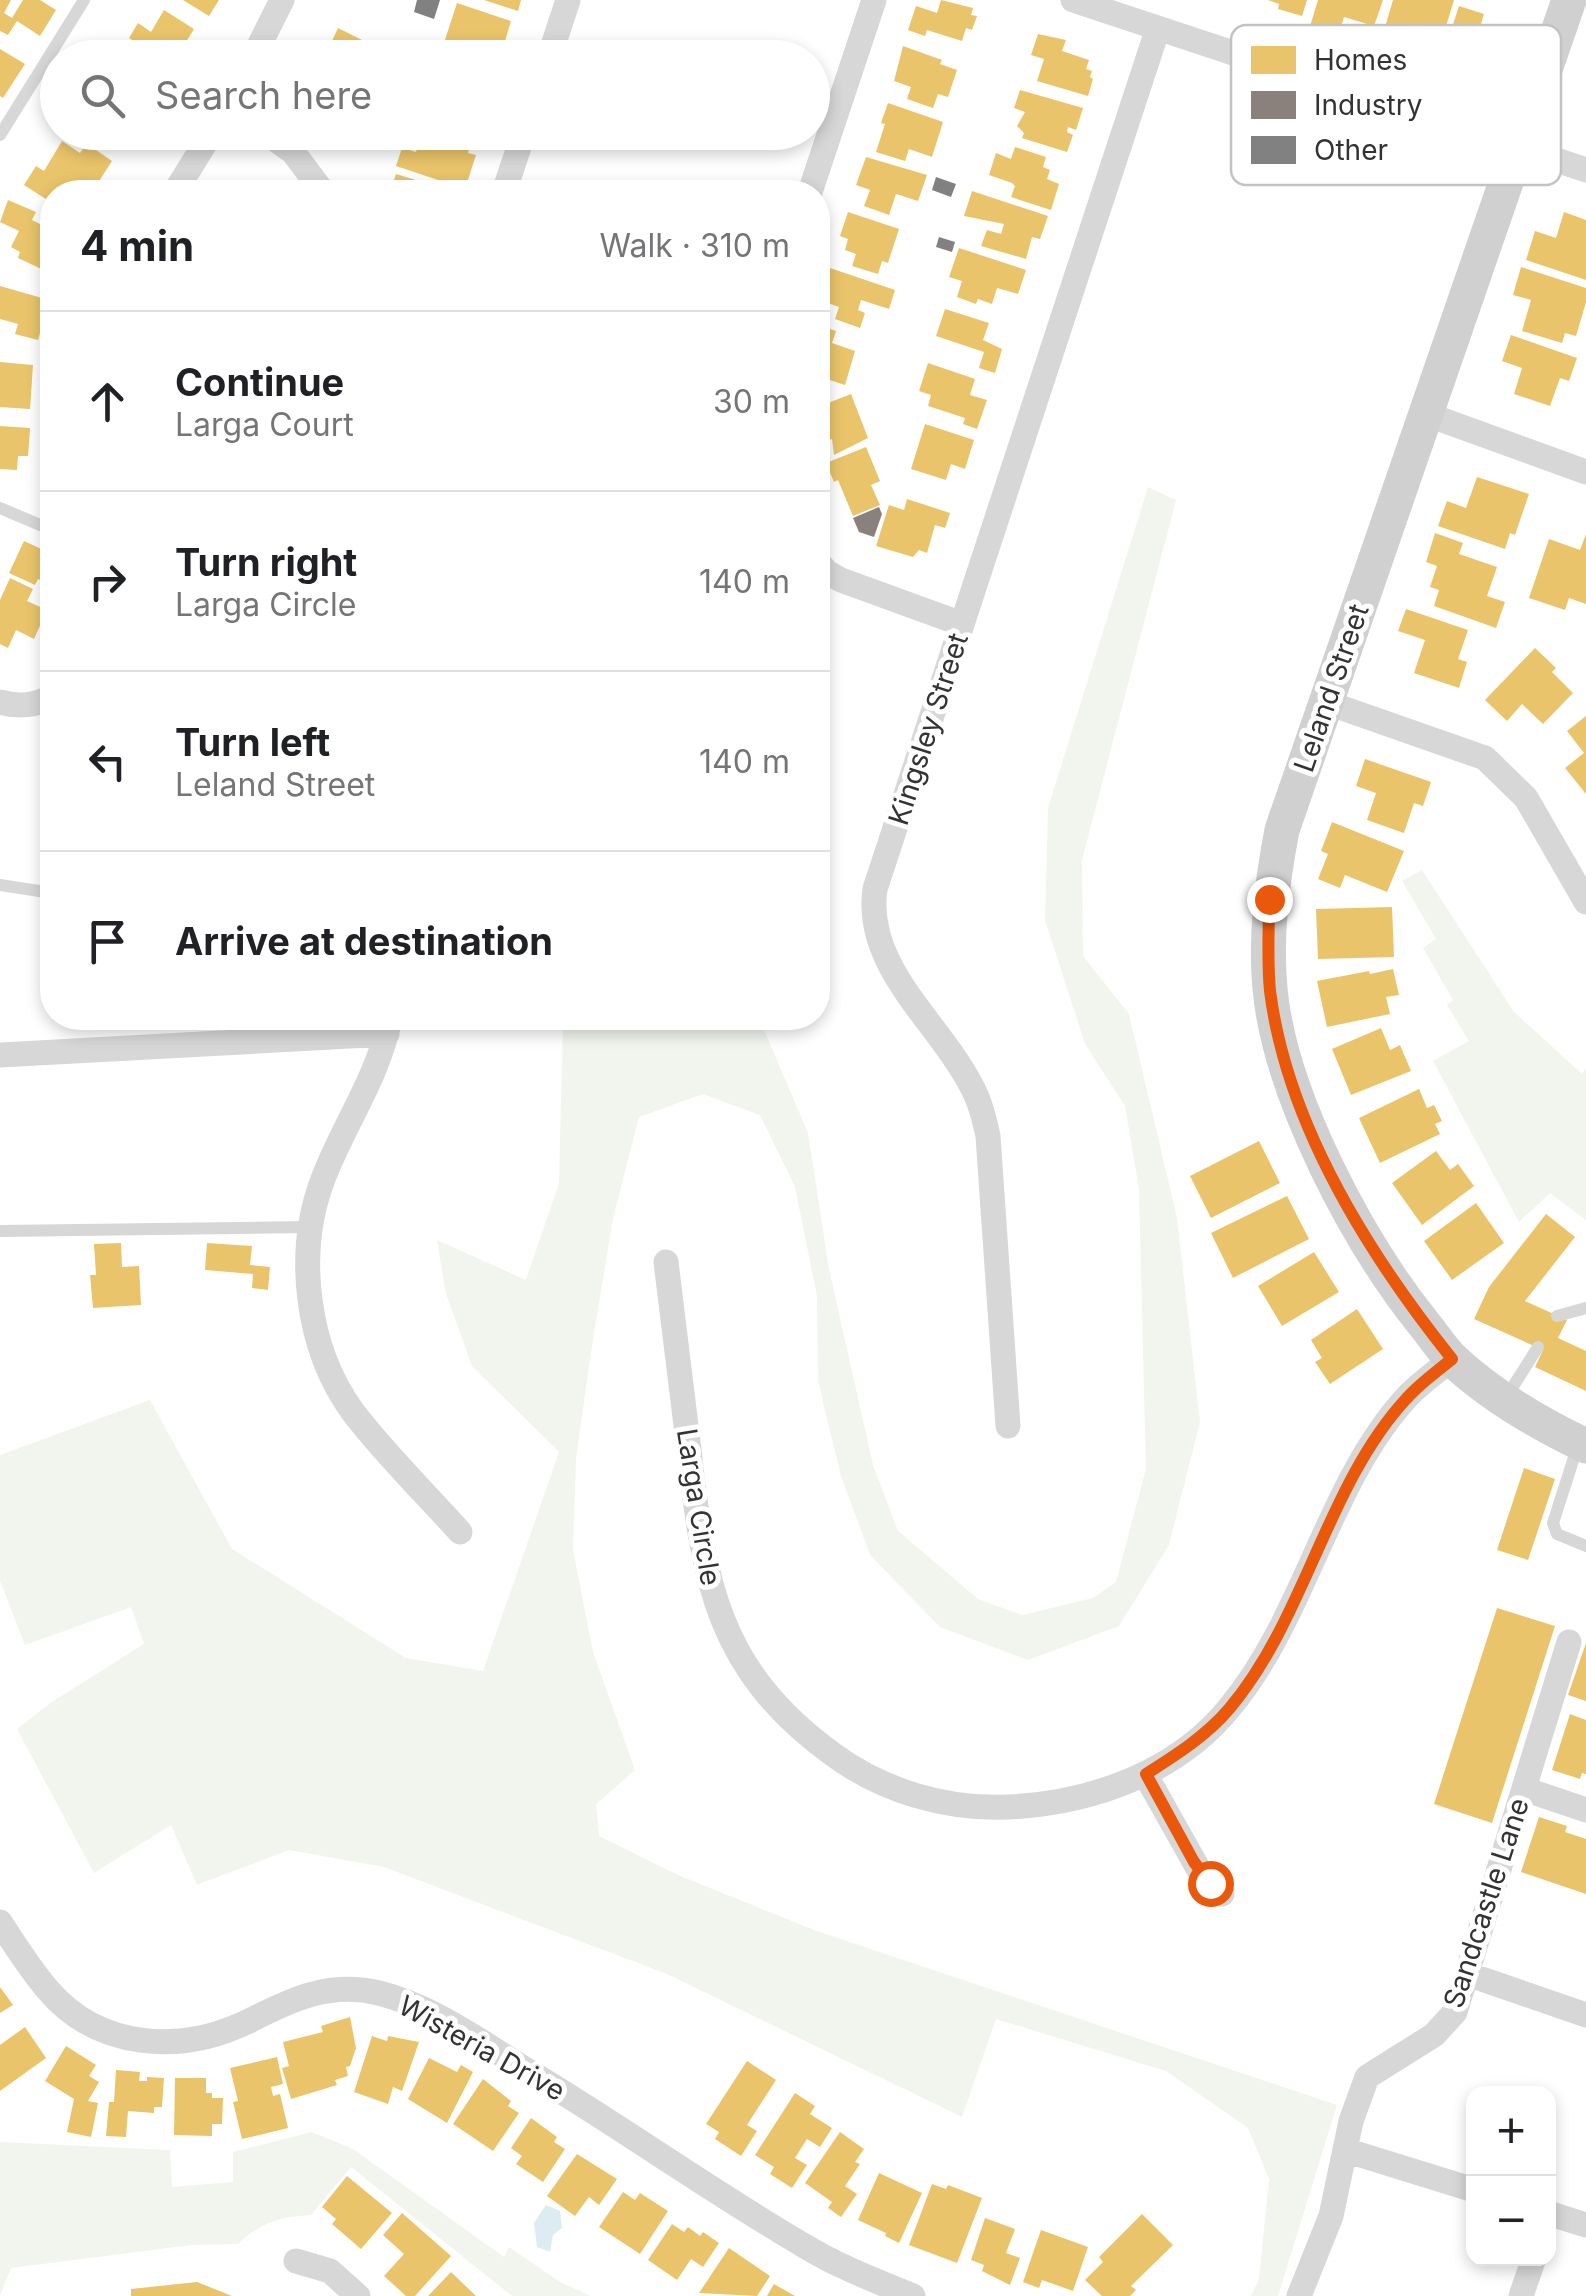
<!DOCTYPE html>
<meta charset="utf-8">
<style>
:root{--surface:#fff;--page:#f6f6f6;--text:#202124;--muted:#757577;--line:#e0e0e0}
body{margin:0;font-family:Inter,sans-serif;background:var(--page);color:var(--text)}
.controls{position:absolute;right:30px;bottom:30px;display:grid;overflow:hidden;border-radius:20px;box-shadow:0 5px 15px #0003}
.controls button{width:90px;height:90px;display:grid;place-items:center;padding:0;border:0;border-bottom:2px solid var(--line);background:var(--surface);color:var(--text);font:50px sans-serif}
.stop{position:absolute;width:30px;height:30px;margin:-22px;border:8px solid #ea580c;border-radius:50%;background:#fff}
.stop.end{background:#ea580c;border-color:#fff;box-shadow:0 2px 10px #0008}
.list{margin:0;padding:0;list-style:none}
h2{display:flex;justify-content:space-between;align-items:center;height:130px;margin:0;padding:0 40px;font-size:42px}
h2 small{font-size:32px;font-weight:400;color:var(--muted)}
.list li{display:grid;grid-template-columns:65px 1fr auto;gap:30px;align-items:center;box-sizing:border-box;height:180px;padding:0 40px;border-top:2px solid var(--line)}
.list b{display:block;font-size:38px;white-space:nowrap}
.list p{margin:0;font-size:32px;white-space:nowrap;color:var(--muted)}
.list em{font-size:32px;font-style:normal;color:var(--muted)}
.icon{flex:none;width:55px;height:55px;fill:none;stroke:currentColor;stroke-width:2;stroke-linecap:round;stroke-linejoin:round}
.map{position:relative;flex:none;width:1586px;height:2296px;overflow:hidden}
.search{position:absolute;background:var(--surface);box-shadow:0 5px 15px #0003;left:40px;top:40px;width:790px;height:110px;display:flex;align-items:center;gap:25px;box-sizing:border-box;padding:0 35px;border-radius:55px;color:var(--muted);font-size:38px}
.panel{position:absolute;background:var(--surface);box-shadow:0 5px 15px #0003;left:40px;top:180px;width:790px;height:850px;border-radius:40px}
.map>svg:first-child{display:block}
</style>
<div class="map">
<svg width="1586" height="2296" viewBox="0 0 1586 2296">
<rect width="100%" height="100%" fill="#fff"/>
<path fill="#f1f5ed" d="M1148 487 1176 500 1082 860 1083 956 1129 1014 1177 1218 1200 1422 1169 1545 1119 1626 1028 1660 940 1627 870 1555 841 1476 818 1381 817 1296 795 1187 760 1115 703 1094 639 1117 613 1218 592 1346 576 1458 573 1550 593 1652 635 1770 596 1804 599 1836 678 1875 814 1930 1337 2105 1278 2296H1251L1259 2279 1269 2179 1248 2128 1166 2071 996 2019 962 2117 667 1974 384 1867 289 1850 197 1885 171 1825 94 1873 17 1729 52 1702 144 1644 131 1607 25 1645 0 1581V1455L150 1400 232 1549 406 1658 483 1671 559 1452 472 1366 446 1294 437 1240 526 1280 559 1183 563 1018H759L808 1133 829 1269 873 1465 898 1531 978 1599 1022 1615 1093 1598 1116 1582 1146 1469 1139 1189 1125 1106 1085 1044 1045 920 1048 808Z
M1422 870 1514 1012 1582 1074 1586 1068V1220L1550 1193 1519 1222 1433 1061 1469 1041 1447 1005 1453 1000 1423 948 1436 939 1402 881Z
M312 2132 353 2149 504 2257 509 2247 560 2282 591 2296H512L351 2167 311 2215C280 2217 261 2222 238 2244L191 2245 11 2268 0 2296V2142L170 2150 172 2187 233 2182V2152Z"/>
<path fill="#ddebf3" d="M546 2205 560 2211 562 2228 553 2235 550 2252 537 2247 534 2223Z"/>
<path fill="#e9c46a" d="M0 0H11L4 13 12 18 23 0H40L56 10 40 36 17 21 8 35 0 31Z
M183 0H219L209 16Z
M484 0H521L518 11Z
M941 0 973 8 971 15 977 16 972 30 966 28 962 41 927 30 925 36 908 30 916 6 937 13Z
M1268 0H1307L1302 16 1278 9 1279 4Z
M1318 0H1383L1374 26 1344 17 1336 42 1308 33Z
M1393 0H1454L1440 46 1409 36 1401 61 1377 54Z
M457 3 511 21 500 58H468L442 49Z
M1459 6 1484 14 1481 24 1511 33 1497 70 1471 62 1464 82 1437 74Z
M164 10 194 29 186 42 193 47 187 58H172L163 52 159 57 129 38 138 23 151 32Z
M338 28 368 43 365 49 383 58H324Z
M1038 34 1066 40 1062 51 1089 60 1086 69 1092 71 1090 77 1093 79 1088 96 1037 81 1044 59 1031 55Z
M123 46 141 58H108L115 47 120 50Z
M903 46 942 60 940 64 957 70 948 97 938 94 933 108 907 99 911 87 894 81Z
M0 49 25 64 3 98 0 96Z
M1020 90 1083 108 1076 130 1068 127 1067 132 1073 135 1067 152 1022 138 1024 133 1017 126 1025 112 1014 108Z
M888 103 943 122 932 157 909 149 905 161 876 152 885 124 881 123Z
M422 132H458L473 137 468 153 476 155 465 189 396 166 402 148 416 152Z
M89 140 99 147 96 150 112 161 92 192H52V203L24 185 36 166 44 171 62 141 80 153Z
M1015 147 1046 157 1043 167 1050 170 1047 179 1059 184 1051 210 1011 197 1015 186 1012 183 989 175 996 153 1011 159Z
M866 157 927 175 918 201 896 194 889 215 864 206 870 190 856 185Z
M396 174 455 192H390Z
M972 191 1048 216 1040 239 1032 237 1026 259 981 246 987 230 1001 234 1004 224 964 216Z
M8 200 36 212 32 220 52 230V274L18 258 20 252 11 247 19 231 0 222Z
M848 212 899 229 888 263 882 261 878 274 852 266 856 254 845 250 848 239 840 236Z
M1564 212 1586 220V280L1526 260 1535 231 1556 238Z
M959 248 1026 270 1018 294 997 288 992 304 978 299 976 304 957 297 962 281 949 277Z
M1521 267 1586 288V302L1576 336 1565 333 1562 343 1522 331 1531 300 1513 295Z
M830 268 895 290 889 309 861 300 858 310 865 313 860 328 835 319 839 307 819 300Z
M0 286 49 300 38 340 15 334 18 324 0 319Z
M945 309 989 323 983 340 1002 349 995 373 979 368 984 352 936 336Z
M818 325 836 331 832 343 855 351 845 385 818 376Z
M1511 335 1577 358 1569 381 1560 378 1550 406 1514 394 1522 368 1502 361Z
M0 362 33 365 30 409 0 407Z
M928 363 975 379 970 395 987 400 977 429 963 424 965 418 928 406 931 395 919 391Z
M851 394 868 438 834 455 832 439 818 445V407Z
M925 424 974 440 965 469 951 464 946 480 911 469Z
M0 426 30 428 28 456H18L17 470 0 469Z
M866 447 880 481 871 485 880 505 853 516 838 480 834 482 826 463Z
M1477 477 1529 494 1515 535 1510 533 1505 549 1438 526 1447 501 1466 508Z
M907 499 950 513 945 528 935 525 927 553 919 550 913 557 876 546 889 505 904 510Z
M1435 533 1463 543 1459 554 1497 567 1487 596 1505 602 1496 628 1434 606 1439 590 1430 587 1437 566 1426 562Z
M1586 534V604L1569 598 1565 610 1529 598 1549 539 1580 550Z
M24 541 52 554V585L38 579 35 585 9 573Z
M10 578 33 589 27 601 47 610 34 639 16 630 8 648 0 644V600Z
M1406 609 1468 630 1458 659 1467 662 1459 688 1414 673 1425 640 1398 631Z
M1535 648 1556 668 1552 672 1573 693 1543 724 1522 704 1507 721 1485 700Z
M1586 716V794L1565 768 1584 753 1567 731Z
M1365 759 1431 782 1423 806 1414 803 1404 833 1367 820 1376 793 1356 786Z
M1332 822 1404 851 1387 892 1345 875 1340 888 1318 879 1328 854 1321 851Z
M1392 907 1394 957 1318 959 1316 909Z
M1393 969 1399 995 1386 997 1390 1014 1327 1027 1317 981 1369 971 1370 974Z
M1381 1028 1390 1050 1400 1045 1411 1071 1351 1095 1332 1049Z
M1419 1089 1427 1108 1434 1105 1442 1121 1435 1124 1440 1134 1380 1163 1359 1118Z
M1259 1141 1280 1183 1211 1218 1190 1176Z
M1436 1151 1450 1170 1458 1164 1474 1186 1422 1225 1392 1183Z
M1287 1196 1309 1239 1233 1278 1211 1233Z
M1476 1203 1504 1243 1452 1280 1424 1241Z
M1546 1214 1575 1237 1525 1301 1567 1320 1558 1338 1586 1351V1391L1535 1367 1543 1350 1474 1319 1489 1287Z
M121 1243 122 1267 139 1266 141 1305 93 1308 90 1275H96L94 1244Z
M207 1243 252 1246 250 1265 270 1267 268 1290 252 1288 253 1274 205 1270Z
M1314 1252 1339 1292 1282 1326 1258 1286Z
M1357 1309 1383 1349 1330 1384 1315 1362 1322 1358 1311 1340Z
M1524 1468 1555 1479 1528 1560 1497 1550Z
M1497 1608 1555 1626 1492 1823 1434 1804Z
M1586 1643V1701L1568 1695Z
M1570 1714 1586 1720V1774L1582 1773 1580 1779 1552 1770Z
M1539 1817 1567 1826 1565 1832 1586 1839V1894L1521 1872Z
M0 1987 13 2005 0 2013Z
M350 2017 356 2048 350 2066 346 2067 348 2076 335 2080 337 2085 291 2099 282 2068 289 2066 283 2042 323 2032 321 2026Z
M25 2027 46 2058 0 2091V2045Z
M372 2036 387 2041 388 2036 419 2042 402 2091 393 2087 388 2104 354 2092Z
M66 2046 96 2065 89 2076 99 2082 88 2101 98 2103 91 2137 67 2132 74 2099 45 2081Z
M277 2057 283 2084 271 2087 273 2096 280 2094 288 2128 242 2139 233 2102 238 2101 230 2068Z
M429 2058 457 2072 461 2065 473 2072 447 2123 408 2099Z
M747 2061 776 2080 747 2125 757 2131 741 2156 715 2139 719 2132 706 2124Z
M116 2070 140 2072 139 2081H147V2077L164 2078 162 2107H154V2113L128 2111 126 2137 106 2136 109 2102H114Z
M175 2078H206V2093H212V2098H223L222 2124H212V2136L174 2135Z
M483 2079 511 2101 508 2106 519 2113 493 2151 453 2124Z
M795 2093 815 2106 810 2114 832 2128 820 2147 807 2139 795 2158 807 2165 792 2188 770 2174 774 2167 755 2155Z
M531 2118 557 2137 554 2142 565 2149 543 2182 516 2164 522 2156 511 2148Z
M840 2132 864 2149 855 2162 860 2164 845 2186 857 2194 841 2217 828 2208 832 2202 805 2183Z
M577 2154 617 2179 599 2205 589 2197 575 2216 547 2196Z
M879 2173 922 2193 899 2243 885 2236 886 2233 858 2220Z
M347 2176 392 2213 361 2249 332 2224 336 2219 322 2207Z
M932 2184 946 2189 948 2185 982 2198 957 2263 909 2245Z
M623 2192 635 2200 640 2193 668 2211 640 2254 599 2227Z
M402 2213 451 2256 415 2296H406L384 2276 404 2254 383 2235Z
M1142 2214 1173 2245 1131 2286 1136 2290 1130 2296H1102L1085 2280 1103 2262 1099 2257Z
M985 2218 1015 2229 1006 2253 1020 2258 1010 2285 982 2271 984 2265 971 2260Z
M672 2224 684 2232 688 2227 700 2236 703 2232 719 2243 703 2267 691 2259 677 2280 648 2260Z
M1041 2230 1088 2247 1073 2291 1042 2280 1039 2288 1023 2282Z
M729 2248 770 2276 757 2296 699 2293Z
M451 2272 476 2296H428Z
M197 2282 232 2296H131V2289Z
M774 2284 795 2296H767Z"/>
<path fill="#8a817c" d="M879 507 882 514 874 537 859 532 853 518Z"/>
<path fill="#818181" d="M417 0H440L434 19 414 12Z
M58 63V92L44 83Z
M936 177 956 184 951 197 932 190Z
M939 237 955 242 952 252 936 247Z"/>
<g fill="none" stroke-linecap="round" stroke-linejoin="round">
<path stroke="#d7d7d7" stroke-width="12" d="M0 135 84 0
M0 508 52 530
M0 885 52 893
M0 1231 310 1227
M1557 1316 1586 1308
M1507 1396 1538 1347
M1578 1445 1553 1523 1557 1534 1586 1546"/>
<path stroke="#d7d7d7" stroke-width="25" d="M1073 0 1586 170
M253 58 282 0
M549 58 568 0
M265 132 293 152 323 192
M175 192 212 132
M504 192 524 132
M810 192 874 0
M1426 414 1586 472
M818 562 827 572 841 580 962 624
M0 702C17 707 37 706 52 696
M1325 702 1485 758 1526 798 1586 902
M390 1018C379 1076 344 1124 323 1179 295 1252 306 1348 353 1412 383 1452 426 1494 460 1532
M0 1055 387 1034
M666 1262C674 1325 682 1388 689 1450 704 1582 717 1669 831 1753 882 1791 946 1810 1009 1807 1091 1803 1177 1773 1230 1707 1305 1617 1328 1484 1406 1398 1419 1384 1436 1372 1452 1359
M1008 1426 988 1136C984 1118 980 1101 971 1085 938 1021 864 967 875 889L1158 28
M1145 1774 1199 1870 1222 1894
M1524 1789 1586 1810
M0 1922C15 1945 30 1969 48 1990 99 2050 182 2054 249 2021 292 1999 330 1981 379 1993 435 2007 485 2045 533 2074 624 2129 711 2191 803 2245 837 2266 876 2281 913 2296
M1467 1974 1586 2015
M1345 2150 1474 2190
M1548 2213 1586 2225
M296 2261 330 2271 358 2296
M1299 2296 1331 2216 1351 2121 1367 2077 1434 2035 1455 2012 1569 1642
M1521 2296 1534 2258"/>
<path stroke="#d0d0d0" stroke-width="35" d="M1569 0 1282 830C1272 883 1265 935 1270 989 1280 1095 1357 1241 1424 1324 1433 1335 1442 1349 1452 1359 1490 1395 1540 1424 1586 1446"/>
</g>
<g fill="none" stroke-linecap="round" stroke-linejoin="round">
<path stroke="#ea580c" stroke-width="12" d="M1210 1883 1194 1862 1146 1774C1176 1755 1206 1736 1229 1709 1306 1618 1326 1486 1406 1399 1419 1384 1436 1372 1452 1359 1369 1255 1287 1125 1270 991 1267 961 1269 929 1269 899"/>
</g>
<g text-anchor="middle" stroke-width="10" stroke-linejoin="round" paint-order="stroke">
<g font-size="28" fill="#333" stroke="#fff">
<text transform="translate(1331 688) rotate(-71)" y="10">Leland Street</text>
<text transform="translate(928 729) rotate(-72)" y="10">Kingsley Street</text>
<text transform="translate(699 1507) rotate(81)" y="10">Larga Circle</text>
<text transform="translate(1486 1903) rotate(-72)" y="10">Sandcastle Lane</text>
<text transform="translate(482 2048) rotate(29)" y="10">Wisteria Drive</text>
</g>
</g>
<rect x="1231" y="25" width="330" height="160" rx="15" fill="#fff" stroke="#c2c2c2" stroke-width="2.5"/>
<rect x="1251" y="46" width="45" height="28" fill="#e9c46a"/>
<rect x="1251" y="91" width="45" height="28" fill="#8a817c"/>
<rect x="1251" y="136" width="45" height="28" fill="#818181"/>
<g font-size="28" fill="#333">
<text x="1314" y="70">Homes</text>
<text x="1314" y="115">Industry</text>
<text x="1314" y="160">Other</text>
</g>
</svg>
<div class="controls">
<button>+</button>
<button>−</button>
</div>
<div class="stop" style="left:1210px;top:1883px"></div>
<div class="stop end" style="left:1269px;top:899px"></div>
<div class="search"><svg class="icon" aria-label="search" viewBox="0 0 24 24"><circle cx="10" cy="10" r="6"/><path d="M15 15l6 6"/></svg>Search here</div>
<section class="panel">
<h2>4 min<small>Walk · 310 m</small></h2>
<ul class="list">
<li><svg class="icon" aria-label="ahead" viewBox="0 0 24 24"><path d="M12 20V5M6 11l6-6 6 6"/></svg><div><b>Continue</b><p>Larga Court</p></div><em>30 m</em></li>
<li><svg class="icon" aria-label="right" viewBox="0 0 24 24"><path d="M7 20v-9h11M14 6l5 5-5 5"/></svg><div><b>Turn right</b><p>Larga Circle</p></div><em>140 m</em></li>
<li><svg class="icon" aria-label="left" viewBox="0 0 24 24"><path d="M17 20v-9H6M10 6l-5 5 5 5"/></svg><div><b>Turn left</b><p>Leland Street</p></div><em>140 m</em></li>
<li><svg class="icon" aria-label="arrive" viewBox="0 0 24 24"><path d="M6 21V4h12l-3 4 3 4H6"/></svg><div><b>Arrive at destination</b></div></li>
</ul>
</section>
</div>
